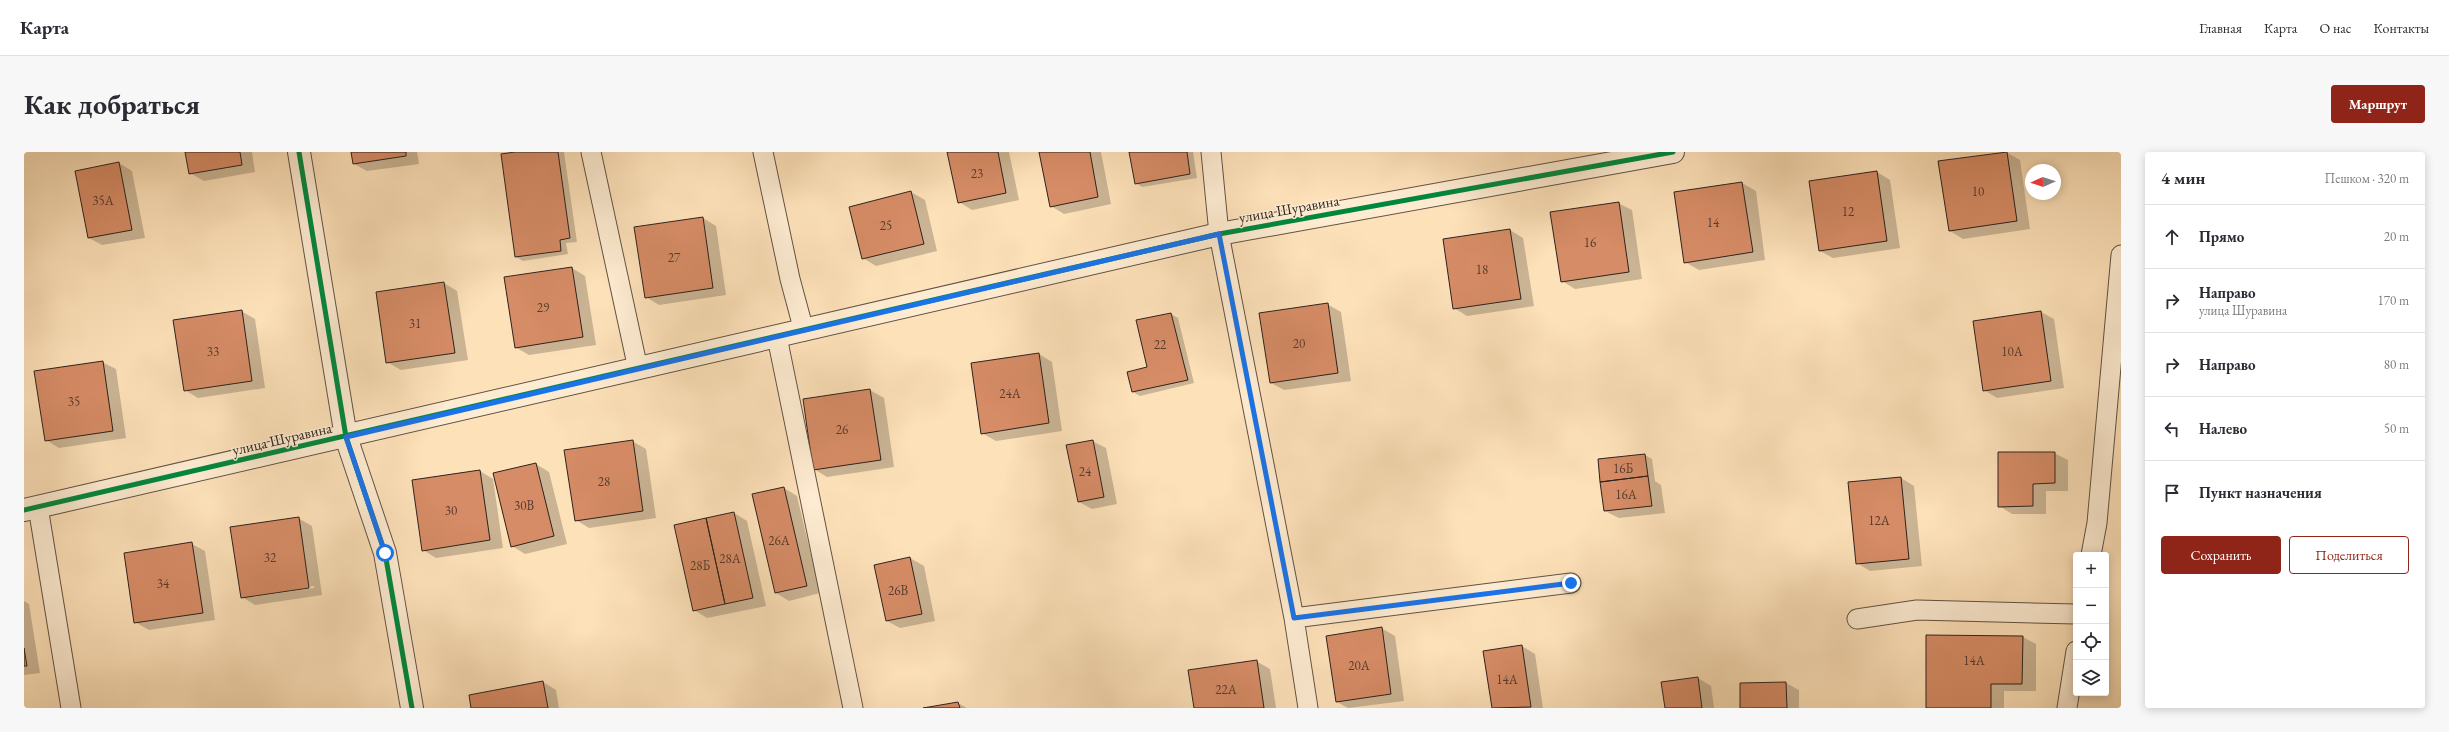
<!DOCTYPE html>
<html lang="ru">
<meta charset="utf-8">
<style>
:root{--surface:#fff;--page:#f7f7f7;--text:#2b2b33;--muted:#7c7c81;--line:#e1e1e2;--accent:#8f2418}
body{margin:0;font-family:"EB Garamond",serif;background:var(--page);color:var(--text)}
.controls{position:absolute;right:12px;bottom:12px;display:grid;overflow:hidden;border-radius:4px;box-shadow:0 2px 10px #0003}
.controls button{width:36px;height:36px;display:grid;place-items:center;padding:0;border:0;border-bottom:1px solid var(--line);background:var(--surface);color:var(--text);font:20px sans-serif}
.compass{position:absolute;left:2001px;top:12px;width:36px;height:36px;border-radius:50%;background:var(--surface);box-shadow:0 2px 10px #0003;rotate:267deg}
.stop{position:absolute;width:12px;height:12px;margin:-9px;border:3px solid #1a73e8;border-radius:50%;background:#fff}
.stop.end{background:#1a73e8;border-color:#fff;box-shadow:0 1px 4px #0008}
.list{margin:0;padding:0;list-style:none}
h2{display:flex;justify-content:space-between;align-items:center;height:52px;margin:0;padding:0 16px;font-size:17px}
h2 small{font-size:13px;font-weight:400;color:var(--muted)}
.list li{display:grid;grid-template-columns:26px 1fr auto;gap:12px;align-items:center;box-sizing:border-box;height:64px;padding:0 16px;border-top:1px solid var(--line)}
.list b{display:block;font-size:15px;white-space:nowrap}
.list p{margin:0;font-size:13px;white-space:nowrap;color:var(--muted)}
.list em{font-size:13px;font-style:normal;color:var(--muted)}
.actions{display:flex;gap:8px;padding:12px 16px}
.actions a{flex:1;padding:9px 0;border:1px solid var(--accent);border-radius:4px;text-align:center;font-size:14px;color:var(--accent)}
.actions .main{background:var(--accent);color:#fff}
.icon{flex:none;width:22px;height:22px;fill:none;stroke:currentColor;stroke-width:2;stroke-linecap:round;stroke-linejoin:round}
.map{position:relative;flex:none;width:2097px;height:556px;overflow:hidden;border-radius:4px}
header{display:flex;align-items:center;gap:24px;box-sizing:border-box;height:56px;padding:0 20px;background:var(--surface);border-bottom:1px solid var(--line)}
header strong{font-size:19px}
nav{display:flex;gap:22px;margin-inline-start:auto;font-size:14px}
.intro{display:flex;align-items:center;justify-content:space-between;box-sizing:border-box;height:96px;padding:0 24px}
h1{margin:0;font-size:28px}
.button{padding:10px 18px;border-radius:4px;background:var(--accent);color:#fff;font-size:14px;font-weight:700}
main{display:flex;gap:24px;padding:0 24px}
aside{flex:1;background:var(--surface);border-radius:4px;box-shadow:0 2px 10px #0003}
.map>svg:first-child{display:block}
</style>
<header>
<strong>Карта</strong>
<nav><a>Главная</a><a>Карта</a><a>О нас</a><a>Контакты</a></nav>
</header>
<div class="intro"><h1>Как добраться</h1><a class="button">Маршрут</a></div>
<main>
<div class="map">
<svg width="2097" height="556" viewBox="0 0 2097 556">
<rect width="100%" height="100%" fill="#fde1b9"/>
<filter id="stains"><feTurbulence type="fractalNoise" baseFrequency=".005" numOctaves="4"/><feColorMatrix values="0 0 0 0 .2 0 0 0 0 .09 0 0 0 0 .02 0 0 0 .5 -.17"/></filter>
<radialGradient id="worn" r=".72"><stop offset=".6" stop-color="#630" stop-opacity="0"/><stop offset="1" stop-color="#630" stop-opacity=".3"/></radialGradient>
<path fill="#0003" fill-rule="evenodd" d="M162 0H228L231 20 180 29 166 21Z
M328 0H393L395 12 343 19 330 12Z
M498 0H540L553 90 542 91 544 102 499 109 492 105Z
M924 0H985L995 48 948 58 935 50Z
M1016 0H1077L1087 52 1040 62 1027 54Z
M1106 0H1169L1173 26 1118 35 1112 31Z
M1982 0 1996 8 2006 77 1939 87 1926 79Z
M95 11 108 19 121 86 78 93 65 86Z
M1853 20 1866 28 1876 96 1809 106 1796 99Z
M1718 31 1732 39 1741 108 1675 118 1661 110 1651 41Z
M887 40 901 48 913 99 852 114 839 106Z
M1594 51 1608 58 1618 127 1551 137 1538 129Z
M679 66 692 74 702 143 635 153 622 145Z
M1486 78 1499 86 1510 154 1443 164 1430 156Z
M548 116 561 124 572 193 505 203 491 195Z
M420 131 433 139 444 208 377 218 363 210Z
M1303 152 1317 160 1327 229 1260 238 1247 231Z
M217 159 231 167 241 236 174 246 161 238Z
M2017 160 2030 167 2040 236 1973 246 1960 238Z
M1147 162 1154 166 1170 231 1116 244 1109 240 1124 215 1113 169Z
M1015 202 1028 210 1038 279 972 289 958 281Z
M78 210 92 217 102 286 35 296 22 288Z
M846 238 860 246 870 315 803 325 790 317Z
M608 289 622 297 632 366 565 376 552 368Z
M1068 289 1082 296 1093 352 1068 357 1055 350Z
M2030 301 2044 308V339H2022V362H1988L1975 354Z
M1621 303 1628 307 1631 329 1637 333 1641 361 1595 366 1581 359Z
M512 312 525 320 543 392 501 402 488 394Z
M456 319 469 327 479 396 412 406 399 398Z
M1877 326 1890 334 1898 414 1846 419 1833 411Z
M760 336 773 344 796 441 765 449 752 441Z
M710 361 723 369 742 454 683 466 670 458Z
M274 366 288 374 298 443 231 453 218 445ZM290 434V436L229 445V443Z
M168 392 181 399 191 468 125 478 111 470Z
M886 406 900 414 911 469 876 476 863 469Z
M0 449 5 452 16 521 0 523Z
M1357 476 1371 484 1380 549 1324 556 1313 550Z
M1999 485 2012 492V539H1980V556H1903Z
M1498 494 1511 502 1519 556H1469L1460 500Z
M1232 509 1246 517 1252 556H1171Z
M1674 526 1687 534 1690 556H1642Z
M519 530 532 538 535 556H448Z
M1762 531 1775 538V556H1717Z
M934 551 943 556H905Z"/>
<path fill="#d68c66" stroke="#2d221c" d="M161 0H216L218 13 165 22Z
M327 0H382V4L329 12Z
M491 0H534L546 86 536 88 537 99 491 105 477 2Z
M923 0H974L982 41 934 51Z
M1015 0H1066L1074 45 1026 55Z
M1105 0H1163L1166 22 1111 32Z
M1983 0 1993 69 1925 79 1914 9Z
M95 10 108 78 64 86 51 19Z
M1853 19 1863 89 1795 99 1785 29Z
M1718 30 1729 100 1660 111 1650 40Z
M887 39 900 92 838 107 825 55Z
M1595 50 1605 120 1537 130 1526 60Z
M679 65 689 136 621 146 610 75Z
M1486 77 1497 147 1429 157 1419 87Z
M548 115 559 185 491 196 480 125Z
M420 130 431 201 362 211 352 140Z
M1304 151 1314 221 1246 231 1235 161Z
M218 158 228 229 160 239 149 168Z
M2017 159 2027 229 1959 239 1949 169Z
M1147 161 1164 228 1108 240 1103 220 1123 215 1112 168Z
M1015 201 1025 271 957 282 947 211Z
M79 209 89 279 21 289 10 219Z
M846 237 857 308 789 318 779 247Z
M609 288 619 359 551 369 540 298Z
M1069 288 1080 345 1054 350 1042 293Z
M1974 300H2031V331L2009 332V354L1974 355Z
M1621 302 1624 324 1576 330 1574 307Z
M512 311 530 384 487 395 469 321Z
M456 318 466 388 398 399 388 328Z
M1624 324 1628 354 1580 359 1576 330Z
M1877 325 1885 407 1832 412 1824 330Z
M760 335 783 434 751 441 728 342Z
M710 360 729 446 701 452 682 366Z
M275 365 285 436 217 446 206 375Z
M682 366 701 452 669 459 650 373Z
M168 390 179 461 110 471 100 401Z
M886 405 898 462 862 469 850 413Z
M1358 475 1367 542 1312 550 1302 484Z
M1902 483 1999 484 1998 532H1967V556H1902Z
M1498 493 1507 555 1468 556 1459 499Z
M0 496 3 514H0Z
M1233 508 1240 556H1170L1164 518Z
M1674 525 1678 556H1641L1637 530Z
M519 529 524 556H447L445 543Z
M1762 530 1763 556H1716V531Z
M934 550 936 556H899Z"/>
<g fill="none" stroke-linecap="round" stroke-linejoin="round">
<g stroke="#615243" stroke-width="21">
<path id="service" d="M567 0 614 217
M739 0 766 127 780 179
M1187 0 1195 82 1270 466 1284 556
M753 185 829 556
M14 355 47 556
M2067 403 2073 371 2097 103
M1270 466 1547 431
M1833 467 1893 458 2052 462
M2043 556 2052 499"/>
</g>
<g stroke="#615243" stroke-width="24">
<path id="minor" d="M275 0 322 285 361 401 388 556
M0 358 1195 82 1649 0"/>
</g>
<use href="#service" stroke="#feecd2" stroke-width="19"/>
<use href="#minor" stroke="#feecd2" stroke-width="22"/>
<g stroke="#feecd2" stroke-width="8">
<path id="cycleway" d="M275 0 322 285 361 401 388 556
M0 358 1195 82 1649 0"/>
</g>
<use href="#cycleway" stroke="#00873e" stroke-width="5"/>
</g>
<g fill="none" stroke-linecap="round" stroke-linejoin="round">
<path stroke="#1a73e8" stroke-width="5" d="M361 401 322 285 1195 82 1270 466 1547 431"/>
</g>
<g text-anchor="middle" stroke-width="3" stroke-linejoin="round" paint-order="stroke">
<g font-size="13" fill="#573c2e">
<text x="953" y="26">23</text>
<text x="1954" y="44">10</text>
<text x="79" y="53">35А</text>
<text x="1824" y="64">12</text>
<text x="1689" y="75">14</text>
<text x="862" y="78">25</text>
<text x="1566" y="95">16</text>
<text x="650" y="110">27</text>
<text x="1458" y="122">18</text>
<text x="519" y="160">29</text>
<text x="391" y="176">31</text>
<text x="1275" y="196">20</text>
<text x="1136" y="197">22</text>
<text x="189" y="204">33</text>
<text x="1988" y="204">10А</text>
<text x="986" y="246">24А</text>
<text x="50" y="254">35</text>
<text x="818" y="282">26</text>
<text x="1599" y="321">16Б</text>
<text x="1061" y="324">24</text>
<text x="580" y="334">28</text>
<text x="1602" y="347">16А</text>
<text x="500" y="358">30В</text>
<text x="427" y="363">30</text>
<text x="1855" y="373">12А</text>
<text x="755" y="393">26А</text>
<text x="246" y="410">32</text>
<text x="706" y="411">28А</text>
<text x="676" y="418">28Б</text>
<text x="139" y="436">34</text>
<text x="874" y="443">26В</text>
<text x="1950" y="513">14А</text>
<text x="1335" y="518">20А</text>
<text x="1483" y="532">14А</text>
<text x="1202" y="542">22А</text>
</g>
<g font-size="15" fill="#2d221c" stroke="#feecd2">
<text transform="translate(1265 57) rotate(-10)" y="5">улица Шуравина</text>
<text transform="translate(258 287) rotate(-13)" y="5">улица Шуравина</text>
</g>
</g>
<rect width="100%" height="100%" filter="url(#stains)"/>
<rect width="100%" height="100%" fill="url(#worn)"/>
</svg>
<div class="controls">
<button>+</button>
<button>−</button>
<button><svg class="icon" aria-label="locate" viewBox="0 0 24 24"><circle cx="12" cy="12" r="6"/><path d="M12 2v4M12 18v4M2 12h4M18 12h4"/></svg></button>
<button><svg class="icon" aria-label="layers" viewBox="0 0 24 24"><path d="M12 4l9 5-9 5-9-5zM3 14l9 5 9-5"/></svg></button>
</div>
<svg class="compass" viewBox="-18 -18 36 36"><path d="M0-13l5 13h-10z" fill="#e53935"/><path d="M0 13l5-13h-10z" fill="#7c7c81"/></svg>
<div class="stop" style="left:361px;top:401px"></div>
<div class="stop end" style="left:1547px;top:431px"></div>
</div>
<aside>
<h2>4 мин<small>Пешком · 320 m</small></h2>
<ul class="list">
<li><svg class="icon" aria-label="ahead" viewBox="0 0 24 24"><path d="M12 20V5M6 11l6-6 6 6"/></svg><div><b>Прямо</b></div><em>20 m</em></li>
<li><svg class="icon" aria-label="right" viewBox="0 0 24 24"><path d="M7 20v-9h11M14 6l5 5-5 5"/></svg><div><b>Направо</b><p>улица Шуравина</p></div><em>170 m</em></li>
<li><svg class="icon" aria-label="right" viewBox="0 0 24 24"><path d="M7 20v-9h11M14 6l5 5-5 5"/></svg><div><b>Направо</b></div><em>80 m</em></li>
<li><svg class="icon" aria-label="left" viewBox="0 0 24 24"><path d="M17 20v-9H6M10 6l-5 5 5 5"/></svg><div><b>Налево</b></div><em>50 m</em></li>
<li><svg class="icon" aria-label="arrive" viewBox="0 0 24 24"><path d="M6 21V4h12l-3 4 3 4H6"/></svg><div><b>Пункт назначения</b></div></li>
</ul>
<div class="actions"><a class="main">Сохранить</a><a>Поделиться</a></div>
</aside>
</main>
